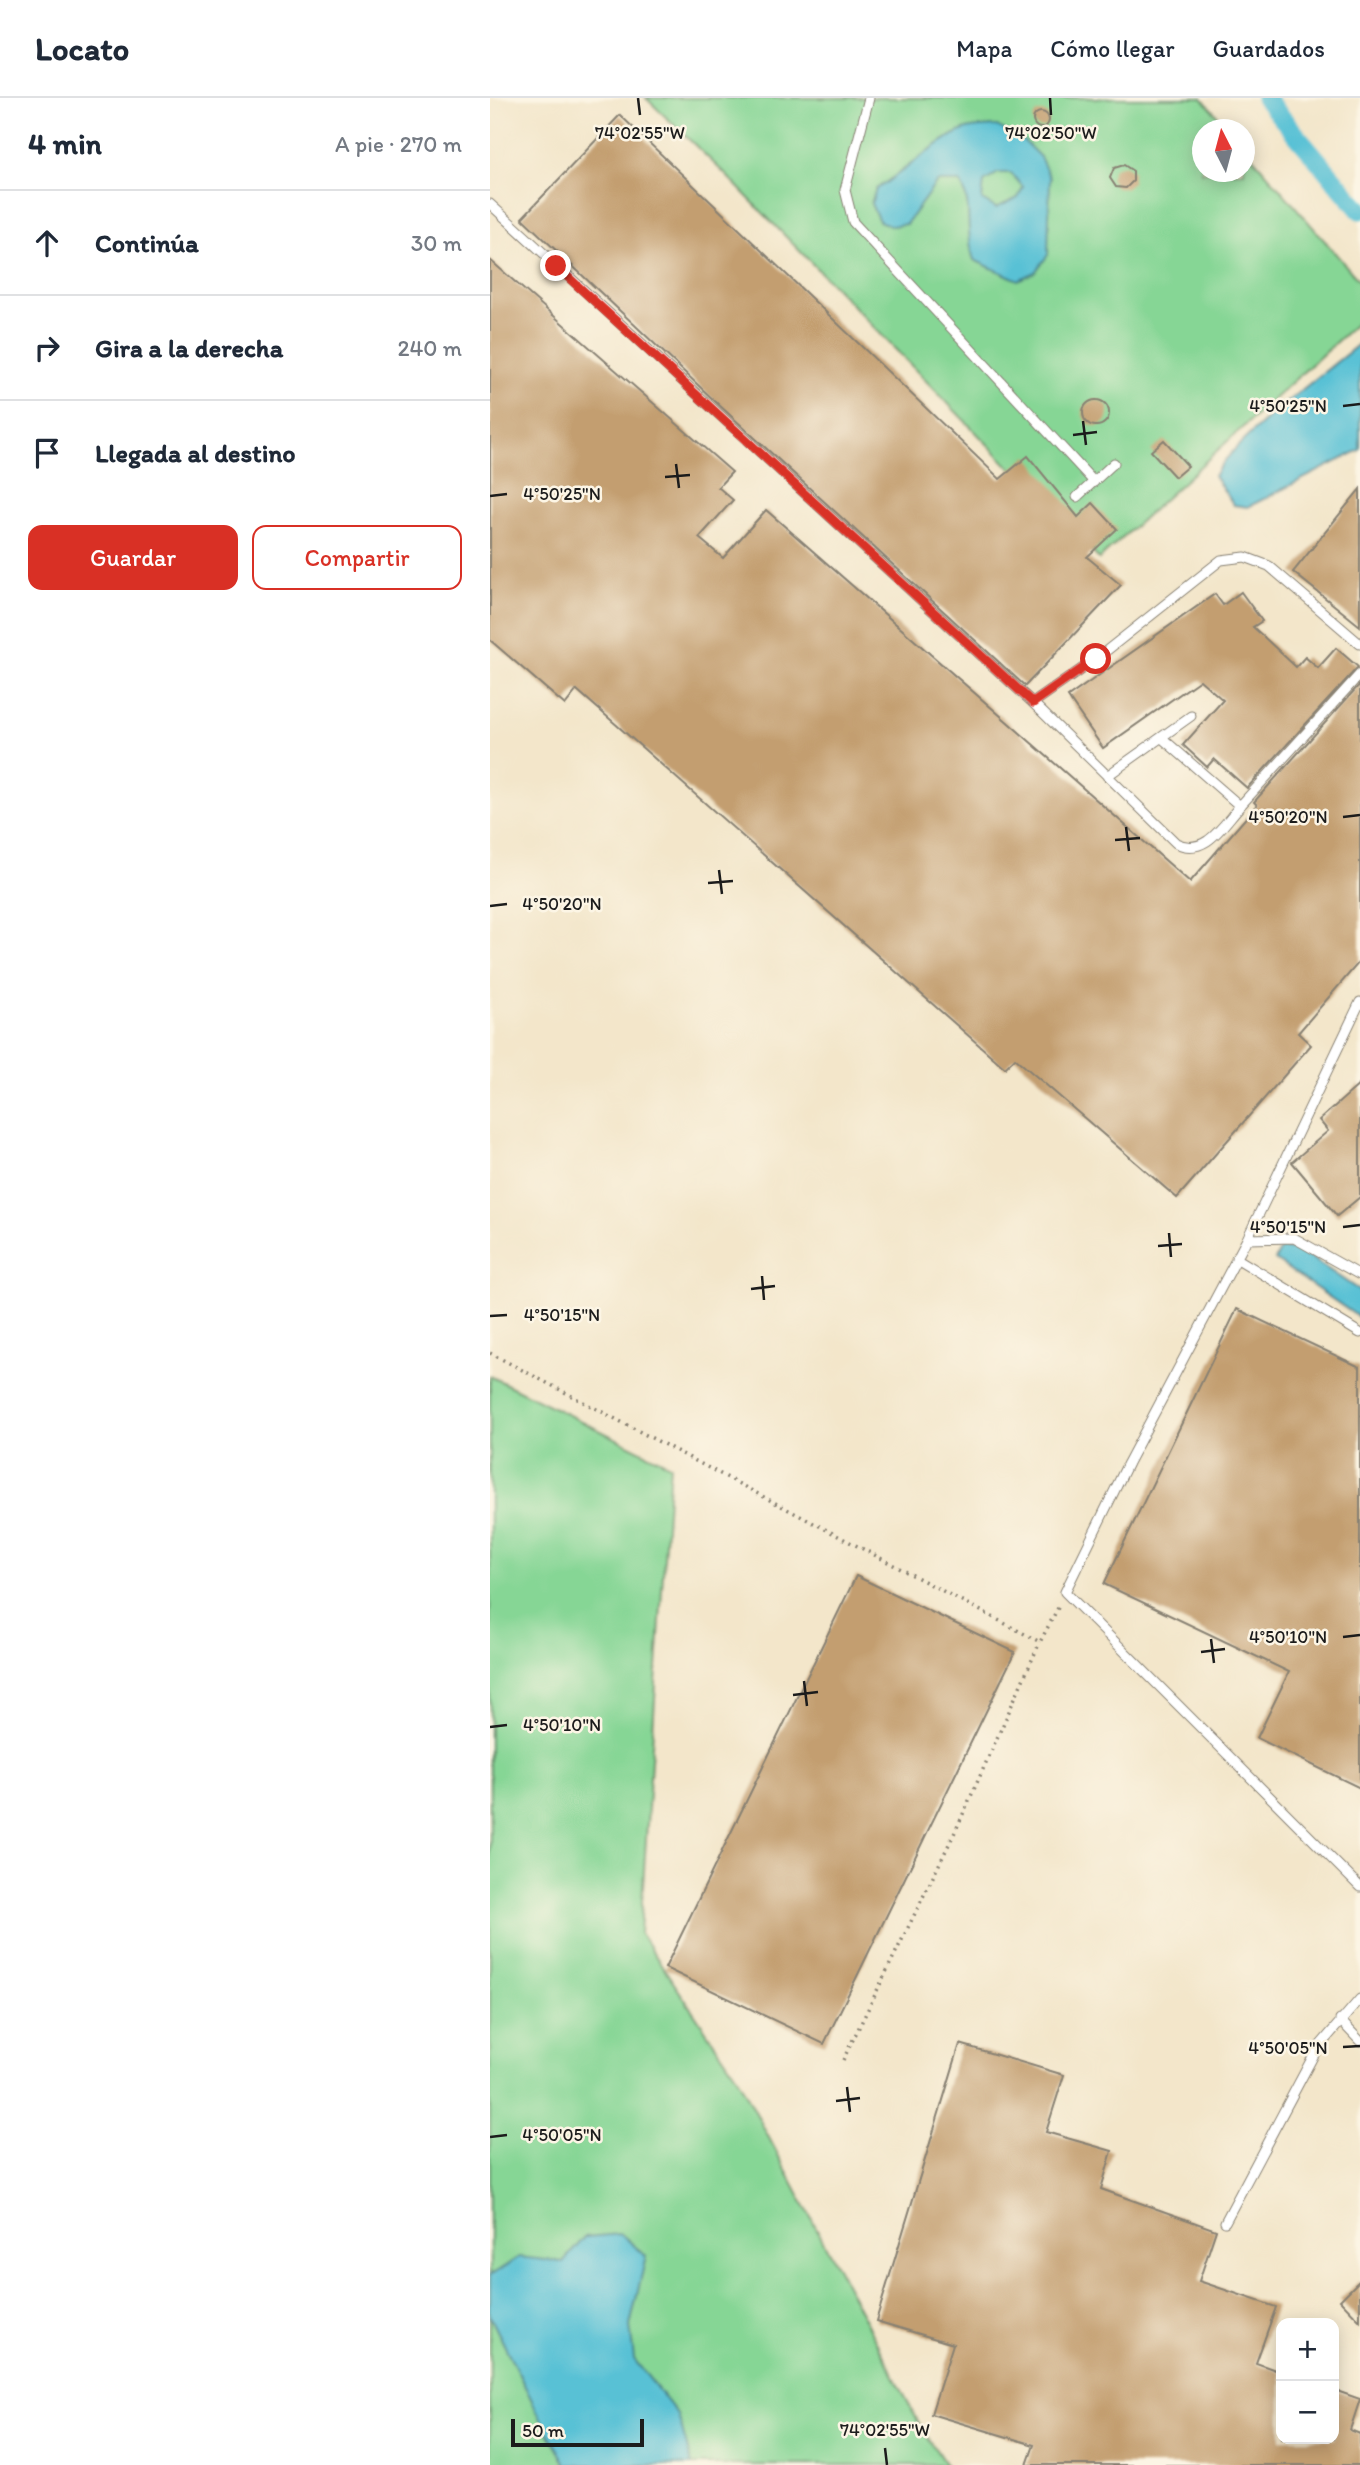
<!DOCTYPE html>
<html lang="es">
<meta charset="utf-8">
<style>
:root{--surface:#fff;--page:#f2f2f3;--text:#1f2937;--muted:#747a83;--line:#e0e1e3;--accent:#d93025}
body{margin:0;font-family:Itim,sans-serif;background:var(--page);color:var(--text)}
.controls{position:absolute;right:21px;bottom:21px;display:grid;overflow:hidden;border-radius:14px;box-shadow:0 4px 18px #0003}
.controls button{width:63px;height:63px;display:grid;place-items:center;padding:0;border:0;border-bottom:2px solid var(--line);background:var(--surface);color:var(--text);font:35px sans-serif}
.compass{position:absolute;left:702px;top:21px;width:63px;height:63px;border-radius:50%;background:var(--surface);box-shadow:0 4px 18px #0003;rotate:354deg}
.scale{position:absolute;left:21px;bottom:18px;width:133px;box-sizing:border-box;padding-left:7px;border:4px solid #1c1c1c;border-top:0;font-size:19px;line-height:24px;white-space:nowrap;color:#1c1c1c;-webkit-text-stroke:5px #fcf5e5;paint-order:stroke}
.stop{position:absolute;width:21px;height:21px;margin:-16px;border:5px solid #d93025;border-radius:50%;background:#fff}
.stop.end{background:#d93025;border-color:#fff;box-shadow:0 2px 7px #0008}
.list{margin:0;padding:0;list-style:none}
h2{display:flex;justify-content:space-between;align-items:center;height:91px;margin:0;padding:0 28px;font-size:30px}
h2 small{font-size:23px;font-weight:400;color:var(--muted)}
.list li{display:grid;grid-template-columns:46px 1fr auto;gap:21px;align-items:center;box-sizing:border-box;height:105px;padding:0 28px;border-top:2px solid var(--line)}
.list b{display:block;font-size:26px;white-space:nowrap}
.list em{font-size:23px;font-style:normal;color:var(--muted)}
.actions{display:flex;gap:14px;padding:21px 28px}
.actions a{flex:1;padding:16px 0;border:2px solid var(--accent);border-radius:14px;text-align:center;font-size:24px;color:var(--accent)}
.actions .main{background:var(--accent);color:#fff}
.icon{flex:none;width:38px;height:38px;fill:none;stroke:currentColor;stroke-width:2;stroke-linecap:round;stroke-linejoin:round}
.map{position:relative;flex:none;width:870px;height:2367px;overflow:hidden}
header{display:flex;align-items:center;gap:42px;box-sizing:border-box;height:98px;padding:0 35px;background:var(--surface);border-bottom:2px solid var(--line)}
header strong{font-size:33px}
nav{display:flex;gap:38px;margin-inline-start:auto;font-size:24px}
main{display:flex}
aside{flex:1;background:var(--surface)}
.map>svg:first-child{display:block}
</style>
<header>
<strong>Locato</strong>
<nav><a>Mapa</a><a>Cómo llegar</a><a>Guardados</a></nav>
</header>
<main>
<aside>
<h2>4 min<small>A pie · 270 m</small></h2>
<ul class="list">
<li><svg class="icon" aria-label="ahead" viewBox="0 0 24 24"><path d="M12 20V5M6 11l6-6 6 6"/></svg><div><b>Continúa</b></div><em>30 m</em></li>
<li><svg class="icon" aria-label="right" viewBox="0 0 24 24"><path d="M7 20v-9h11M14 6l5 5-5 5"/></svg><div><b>Gira a la derecha</b></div><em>240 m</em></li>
<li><svg class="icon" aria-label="arrive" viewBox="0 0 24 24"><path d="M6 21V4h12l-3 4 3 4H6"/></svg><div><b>Llegada al destino</b></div></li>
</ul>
<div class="actions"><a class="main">Guardar</a><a>Compartir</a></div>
</aside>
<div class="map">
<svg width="870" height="2367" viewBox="0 0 870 2367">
<rect width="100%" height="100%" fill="#fcf5e5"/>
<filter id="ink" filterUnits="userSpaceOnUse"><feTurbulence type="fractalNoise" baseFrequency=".0143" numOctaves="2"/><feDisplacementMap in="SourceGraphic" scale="14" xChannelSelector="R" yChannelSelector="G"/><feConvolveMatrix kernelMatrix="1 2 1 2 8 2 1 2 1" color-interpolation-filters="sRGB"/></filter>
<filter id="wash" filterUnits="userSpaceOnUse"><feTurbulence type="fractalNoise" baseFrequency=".00686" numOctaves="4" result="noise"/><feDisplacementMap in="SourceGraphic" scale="28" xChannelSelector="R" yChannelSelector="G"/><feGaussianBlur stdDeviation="1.57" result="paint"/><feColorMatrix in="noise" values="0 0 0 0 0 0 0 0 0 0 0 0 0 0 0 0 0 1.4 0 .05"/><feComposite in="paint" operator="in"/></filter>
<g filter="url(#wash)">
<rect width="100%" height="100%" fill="#f3e6ca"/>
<path fill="#86d695" stroke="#517958" stroke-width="2" d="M156 0H712L739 31 712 32V74H754L755 50 870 184V222L609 461 236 77Z
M0 1278 180 1367 150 1835 246 1977 431 2329 456 2367H0Z"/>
<path fill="#59c1d5" stroke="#3a6e78" stroke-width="2" fill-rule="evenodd" d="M507 28 534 43 550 59 560 80 558 157 545 174 528 182 484 162C474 135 484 108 470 84H447L416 126 402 128 389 123 381 106 386 91C413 75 447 42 474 32 483 28 497 29 507 28ZM508 75H521L533 89 528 100 506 110 492 102 494 84Z
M870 245V352L758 409 744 407 724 378C747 338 832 277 870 245Z
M791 1150 811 1153 870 1193V1220L785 1162Z
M131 2136 156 2158 140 2228 144 2261 188 2317 202 2367H77L58 2335 0 2218V2178L29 2159 73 2164 95 2139Z"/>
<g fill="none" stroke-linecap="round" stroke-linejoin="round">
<path stroke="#59c1d5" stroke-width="19" d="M775 0 870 112"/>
</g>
<g id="blocks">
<path fill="#c39e70" d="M543 22a8 8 0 1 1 16 0a8 8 0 1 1-16 0Z
M130 17 510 381 538 358 588 419 603 405 627 431 597 459 631 487 535 588 228 306 32 120Z
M634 67 643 73V83L636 90 626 89 620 80 624 70Z
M0 162 242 374 228 389 243 402 209 440 233 460 276 412 700 784 767 707 764 704 870 586V863L808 935 821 947 687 1100 525 960 515 970 87 592 75 607 0 542Z
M593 315a13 13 0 1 1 26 0a13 13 0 1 1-26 0Z
M674 342 698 368 685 379 661 353Z
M870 391V528L803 474Z
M751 494 772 523 763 529 806 569 815 559 828 570 846 550 868 569 757 690 724 661 717 669 693 647 733 602 710 582 613 650 578 599 725 496 733 507Z
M870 986V1099L847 1118 802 1064 838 1033 829 1022Z
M747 1211 870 1269V1690L767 1640 799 1574 614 1486Z
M366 1478 525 1554 334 1946 175 1870Z
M470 1946 574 1977 556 2034 622 2053 611 2091 726 2132 709 2183 786 2209 766 2265 791 2274V2341H844V2292L870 2301 860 2332 870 2336V2367H537L544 2347 441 2316 463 2246 386 2223Z
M870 2182V2223L850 2202Z"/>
</g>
</g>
<g filter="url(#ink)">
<use href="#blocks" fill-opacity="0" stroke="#888173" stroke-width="2"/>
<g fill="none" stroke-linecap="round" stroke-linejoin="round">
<g stroke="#888173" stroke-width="11">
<path id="lane" d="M379 0 355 92 363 124 604 384
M0 106 543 605 686 745C715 759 732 728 750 708L672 640
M587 399 624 365
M543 605 606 561 731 462 755 459 779 468 870 546
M617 678 701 618
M750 708 870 576
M870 904 757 1141 638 1365 575 1494 870 1789
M757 1141 804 1140 870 1177
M746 1160 870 1235
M850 1922 870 1943
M735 2124 827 1951 870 1901"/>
</g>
<path stroke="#888173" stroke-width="3.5" stroke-dasharray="2 5" stroke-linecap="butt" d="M0 1255 550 1544 570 1506
M353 1962 465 1734 550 1544"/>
<use href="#lane" stroke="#fff" stroke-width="9"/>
</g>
</g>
<g fill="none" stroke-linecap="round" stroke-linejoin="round" filter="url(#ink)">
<path stroke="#d93025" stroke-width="9" d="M66 168 543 605 606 561"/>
</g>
<path fill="none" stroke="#1c1c1c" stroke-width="2.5" d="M148 0 150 17M560 0 561 17M853 308 870 306M593 323 596 347M583 337 607 334M186 366 189 390M175 379 200 377M0 398 17 396M853 719 870 717M636 729 639 753M625 742 650 740M229 772 232 796M218 785 243 783M0 808 17 806M853 1129 870 1127M679 1135 681 1159M668 1148 692 1146M272 1178 274 1202M261 1191 285 1188M0 1218 17 1217M853 1539 870 1537M721 1541 724 1565M711 1554 735 1551M314 1583 317 1608M303 1597 328 1594M0 1629 17 1627M853 1949 870 1948M357 1989 360 2014M346 2003 370 2000M0 2039 17 2037M395 2350 397 2367"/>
<g font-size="18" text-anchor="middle" fill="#1c1c1c" stroke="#fcf5e5" stroke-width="5" stroke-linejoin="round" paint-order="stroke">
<text x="150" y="41">74°02'55"W</text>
<text x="561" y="41">74°02'50"W</text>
<text x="798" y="314">4°50'25"N</text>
<text x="72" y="402">4°50'25"N</text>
<text x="798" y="725">4°50'20"N</text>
<text x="72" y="812">4°50'20"N</text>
<text x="798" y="1135">4°50'15"N</text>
<text x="72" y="1223">4°50'15"N</text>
<text x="798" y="1545">4°50'10"N</text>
<text x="72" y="1633">4°50'10"N</text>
<text x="798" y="1956">4°50'05"N</text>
<text x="72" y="2043">4°50'05"N</text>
<text x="395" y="2338">74°02'55"W</text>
</g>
</svg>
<div class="controls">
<button>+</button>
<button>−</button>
</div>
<svg class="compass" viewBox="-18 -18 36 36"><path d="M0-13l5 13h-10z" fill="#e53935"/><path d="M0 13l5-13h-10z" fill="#747a83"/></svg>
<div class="scale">50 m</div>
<div class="stop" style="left:606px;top:561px"></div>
<div class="stop end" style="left:66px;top:168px"></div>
</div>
</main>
